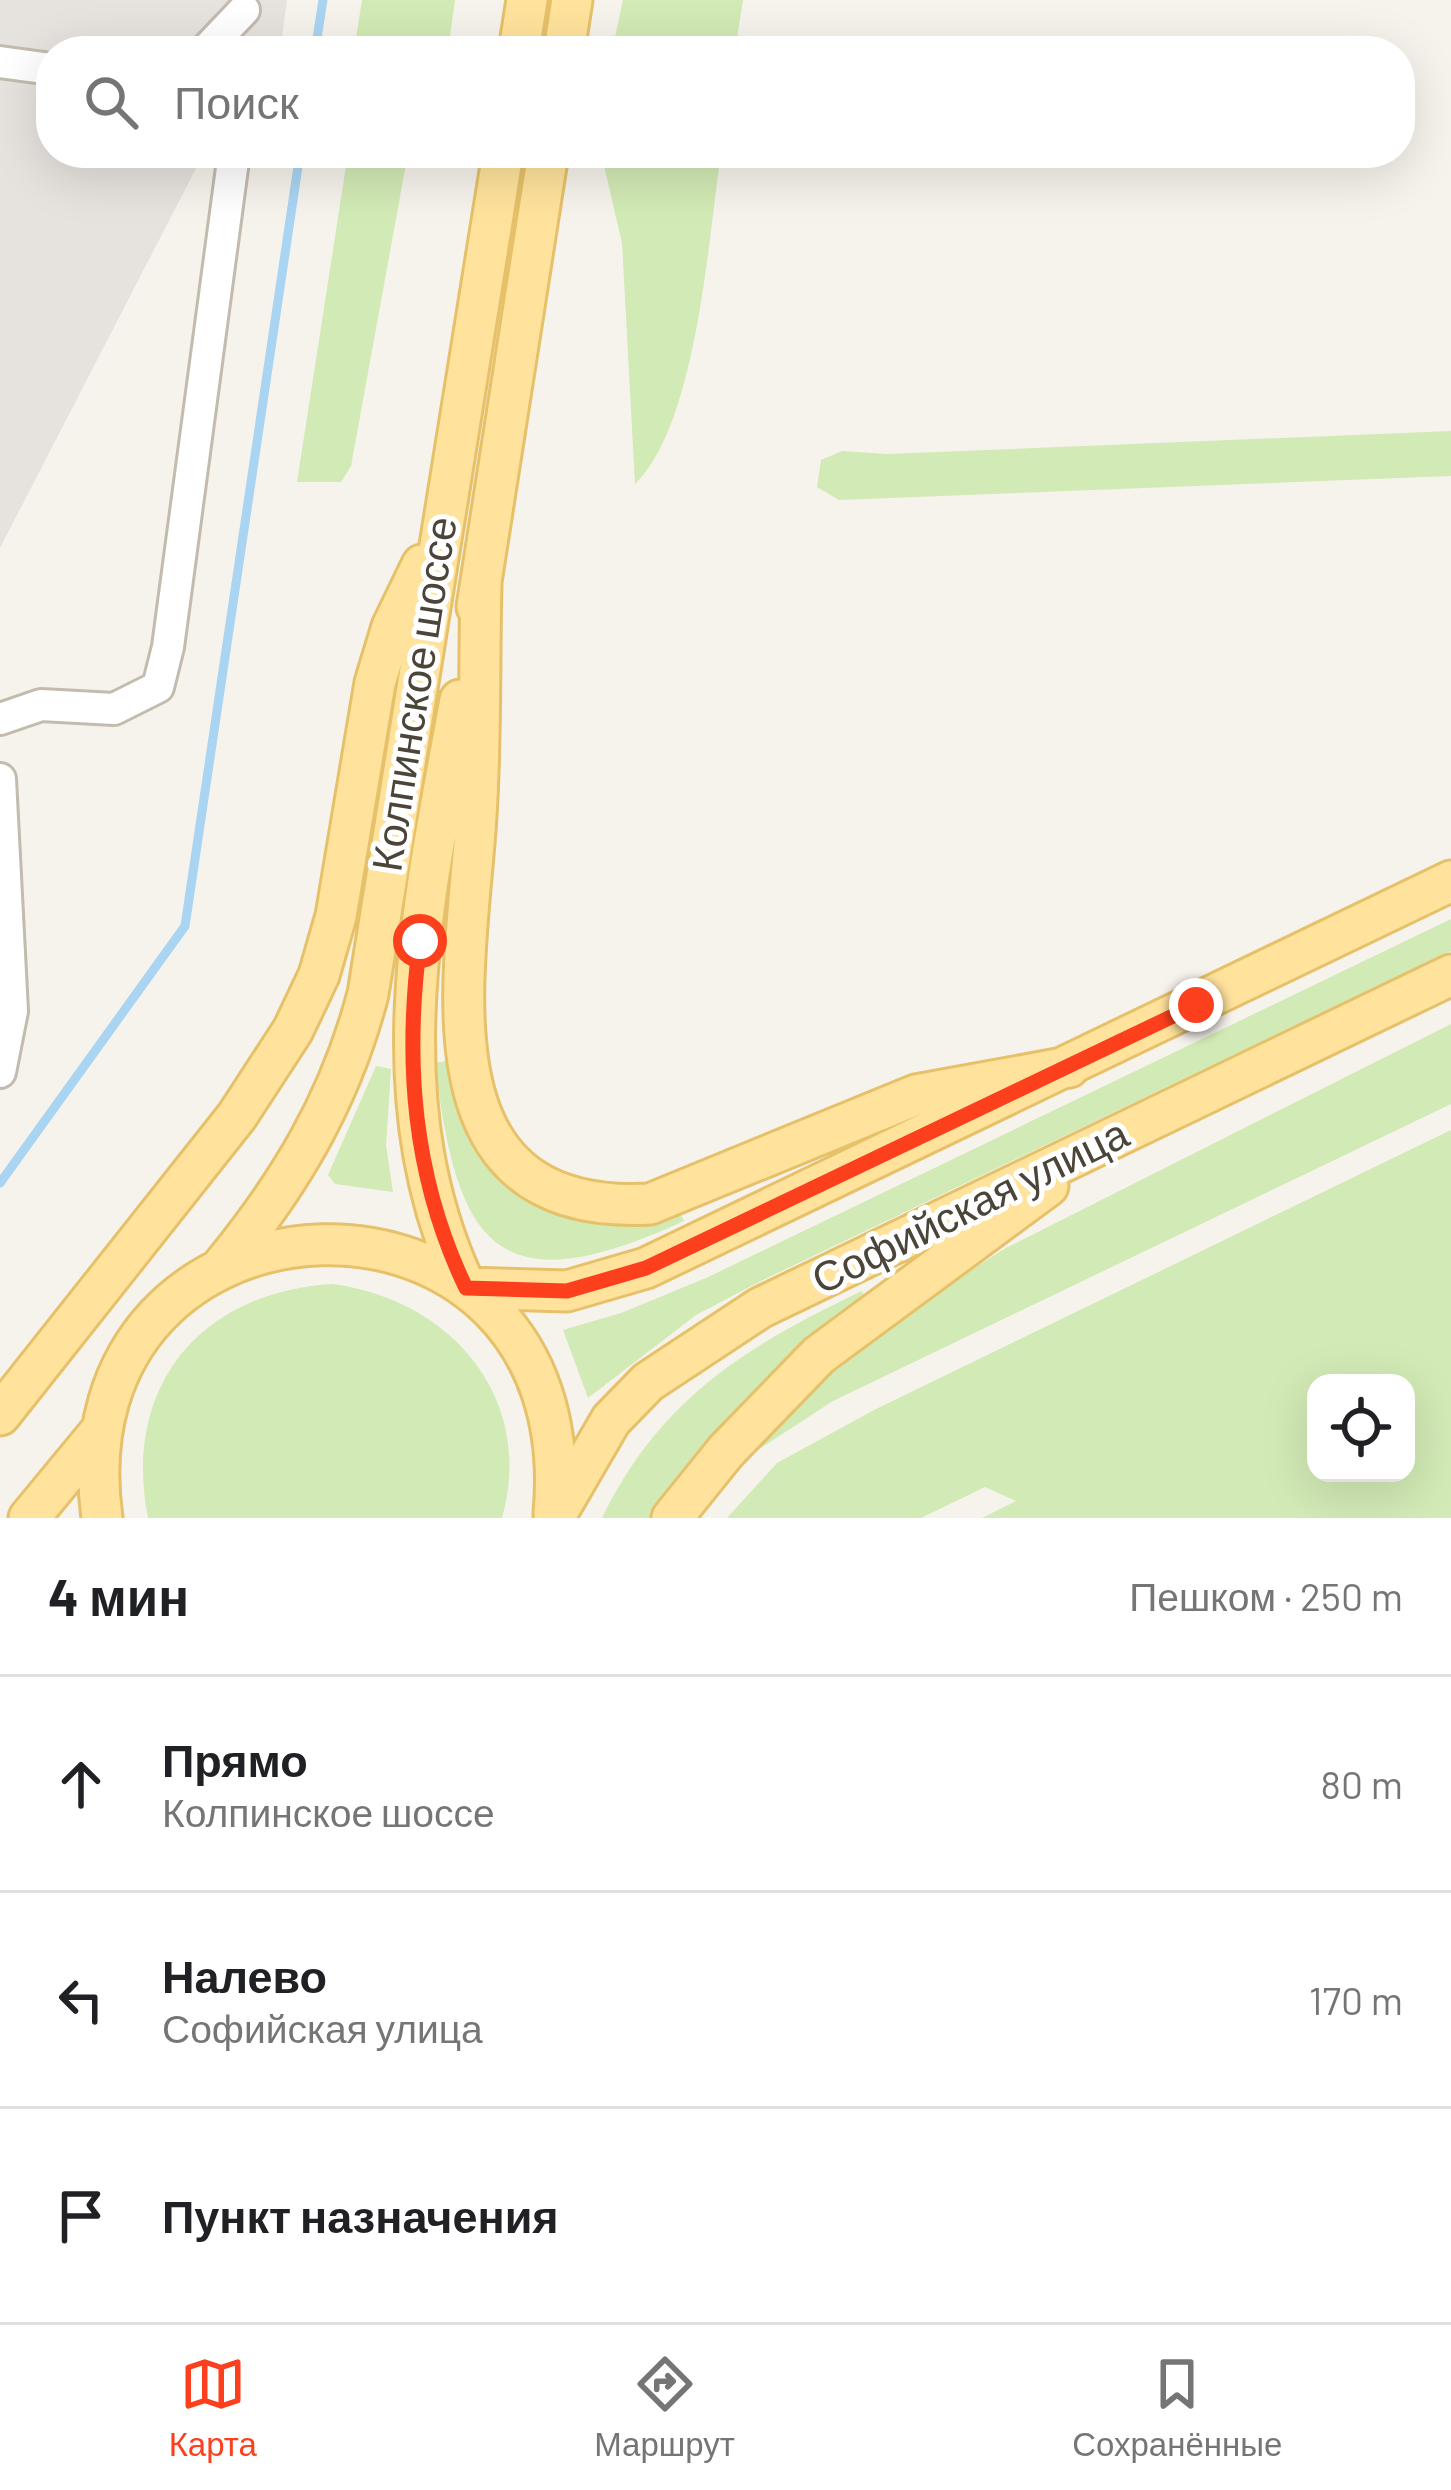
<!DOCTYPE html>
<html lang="ru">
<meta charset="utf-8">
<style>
:root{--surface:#fff;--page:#f6f6f6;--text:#202124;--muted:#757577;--line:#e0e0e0;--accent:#fc3f1d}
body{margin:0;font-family:Barlow,sans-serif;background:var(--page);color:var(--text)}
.controls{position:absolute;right:36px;bottom:36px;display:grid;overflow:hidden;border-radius:24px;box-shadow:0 12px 48px #0002}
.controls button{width:108px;height:108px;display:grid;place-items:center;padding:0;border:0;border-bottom:3px solid var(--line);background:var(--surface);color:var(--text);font:60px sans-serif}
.stop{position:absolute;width:36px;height:36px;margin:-27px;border:9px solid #fc3f1d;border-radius:50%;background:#fff}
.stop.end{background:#fc3f1d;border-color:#fff;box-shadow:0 3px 12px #0008}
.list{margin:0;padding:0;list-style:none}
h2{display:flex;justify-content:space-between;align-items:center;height:156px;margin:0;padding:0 48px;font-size:51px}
h2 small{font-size:39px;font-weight:400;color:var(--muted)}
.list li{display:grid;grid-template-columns:78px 1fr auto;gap:36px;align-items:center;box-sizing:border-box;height:216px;padding:0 48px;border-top:3px solid var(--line)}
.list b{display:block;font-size:45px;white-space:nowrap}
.list p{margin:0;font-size:39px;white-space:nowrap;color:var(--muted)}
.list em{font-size:39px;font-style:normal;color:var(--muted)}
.icon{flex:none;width:66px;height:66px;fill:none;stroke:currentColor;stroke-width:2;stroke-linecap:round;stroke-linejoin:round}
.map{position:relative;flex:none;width:1451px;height:1518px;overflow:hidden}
.search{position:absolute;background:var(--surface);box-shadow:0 12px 48px #0002;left:36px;right:36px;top:36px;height:132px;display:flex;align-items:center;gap:30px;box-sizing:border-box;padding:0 42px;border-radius:48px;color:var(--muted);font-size:45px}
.sheet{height:804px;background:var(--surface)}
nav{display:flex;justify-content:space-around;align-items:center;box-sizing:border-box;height:168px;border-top:3px solid var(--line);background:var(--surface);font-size:33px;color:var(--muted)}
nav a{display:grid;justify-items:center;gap:6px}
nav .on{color:var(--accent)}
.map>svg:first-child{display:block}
</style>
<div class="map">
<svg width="1451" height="1518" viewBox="0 0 1451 1518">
<rect width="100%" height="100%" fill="#f6f3ec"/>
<path fill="#e6e2dd" d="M0 0H287L280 51H51V153H204L0 548Z"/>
<path fill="#d2eab5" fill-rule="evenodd" d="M362 0H455L448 51H354Z
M623 0H743L735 51H612Z
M348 153H408L351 466 341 482H297Z
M601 153H721C708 240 697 424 635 484L622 243Z
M1451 431V476L839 500 817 487 821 460 842 451 887 454Z
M1451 919V951L763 1280 696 1315 588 1398 563 1330 621 1313 706 1278Z
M1451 1024V1104L833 1401 747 1457 762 1432 880 1326 1006 1248Z
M446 1061 464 1117 484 1151 679 1210 684 1221C495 1308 457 1245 435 1063Z
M376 1066 391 1069 386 1145 393 1192 335 1184 328 1175Z
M1451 1130V1518H982L1016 1501 985 1487 921 1518H727L777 1463 874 1410ZM1316 1383H1406V1473H1316Z
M332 1284C449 1299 536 1396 502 1518H148C122 1387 200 1292 332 1284Z
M862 1291 866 1299 722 1431 653 1518H602C660 1399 746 1346 862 1291Z"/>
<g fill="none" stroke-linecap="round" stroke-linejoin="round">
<path stroke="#a9d4f2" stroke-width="9" d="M315 51 323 0
M0 1183 185 926 300 153"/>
<g stroke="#c2bbae" stroke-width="36">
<path id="minor" d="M205 51 244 10
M0 62 51 69
M0 719 41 705 114 709 158 687 168 647 234 153
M0 779 12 1011 0 1072"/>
</g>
<g stroke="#e6c16a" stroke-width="45">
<path id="major" d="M519 51 527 0
M564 51 572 0
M481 585C479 662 481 739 476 816 467 968 410 1217 650 1204L916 1095 1069 1067
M477 607 548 153
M460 700C424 897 376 1099 466 1288
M220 1269C290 1184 340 1101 368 994L503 153
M466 1288 567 1291 646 1268 1451 881
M0 1415 237 1116 293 1030 319 975 336 916 375 683 392 627 422 565
M29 1518 100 1432
M102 1518C53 1165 587 1144 554 1513
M554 1518 611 1420 648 1382 760 1308 1451 975
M672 1518 726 1451 819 1355 1048 1186"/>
</g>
<use href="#minor" stroke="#fff" stroke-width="30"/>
<use href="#major" stroke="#ffe39c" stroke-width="39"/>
</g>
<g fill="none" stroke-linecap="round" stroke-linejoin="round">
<path stroke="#fc3f1d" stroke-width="15" d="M420 941C404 1062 413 1178 466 1288L567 1291 646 1268 1196 1005"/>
</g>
<g text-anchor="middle" stroke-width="10" stroke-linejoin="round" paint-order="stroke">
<g font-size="42" fill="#4b4439" stroke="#fff">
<text transform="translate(414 694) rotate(-81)" y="15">Колпинское шоссе</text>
<text transform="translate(970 1206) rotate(-26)" y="15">Софийская улица</text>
</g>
</g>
</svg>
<div class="controls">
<button><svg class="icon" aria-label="locate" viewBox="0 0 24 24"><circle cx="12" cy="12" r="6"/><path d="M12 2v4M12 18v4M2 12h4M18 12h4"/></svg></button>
</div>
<div class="stop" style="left:420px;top:941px"></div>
<div class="stop end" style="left:1196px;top:1005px"></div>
<div class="search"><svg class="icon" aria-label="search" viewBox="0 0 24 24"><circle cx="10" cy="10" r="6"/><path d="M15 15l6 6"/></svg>Поиск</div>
</div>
<section class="sheet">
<h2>4 мин<small>Пешком · 250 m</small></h2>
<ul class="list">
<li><svg class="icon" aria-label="ahead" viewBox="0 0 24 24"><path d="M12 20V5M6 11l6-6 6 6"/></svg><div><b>Прямо</b><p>Колпинское шоссе</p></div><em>80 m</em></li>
<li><svg class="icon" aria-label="left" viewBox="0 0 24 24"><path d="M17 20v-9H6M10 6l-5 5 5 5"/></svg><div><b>Налево</b><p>Софийская улица</p></div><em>170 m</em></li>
<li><svg class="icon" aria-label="arrive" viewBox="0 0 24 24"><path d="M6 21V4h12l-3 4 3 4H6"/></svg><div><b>Пункт назначения</b></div></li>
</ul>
</section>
<nav>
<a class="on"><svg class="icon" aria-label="map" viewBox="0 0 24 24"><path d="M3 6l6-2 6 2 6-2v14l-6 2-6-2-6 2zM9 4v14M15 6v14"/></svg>Карта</a>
<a><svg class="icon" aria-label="directions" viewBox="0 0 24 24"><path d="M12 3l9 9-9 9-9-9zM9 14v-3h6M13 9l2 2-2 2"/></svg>Маршрут</a>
<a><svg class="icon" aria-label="saved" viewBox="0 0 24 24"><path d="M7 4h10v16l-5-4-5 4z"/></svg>Сохранённые</a>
</nav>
